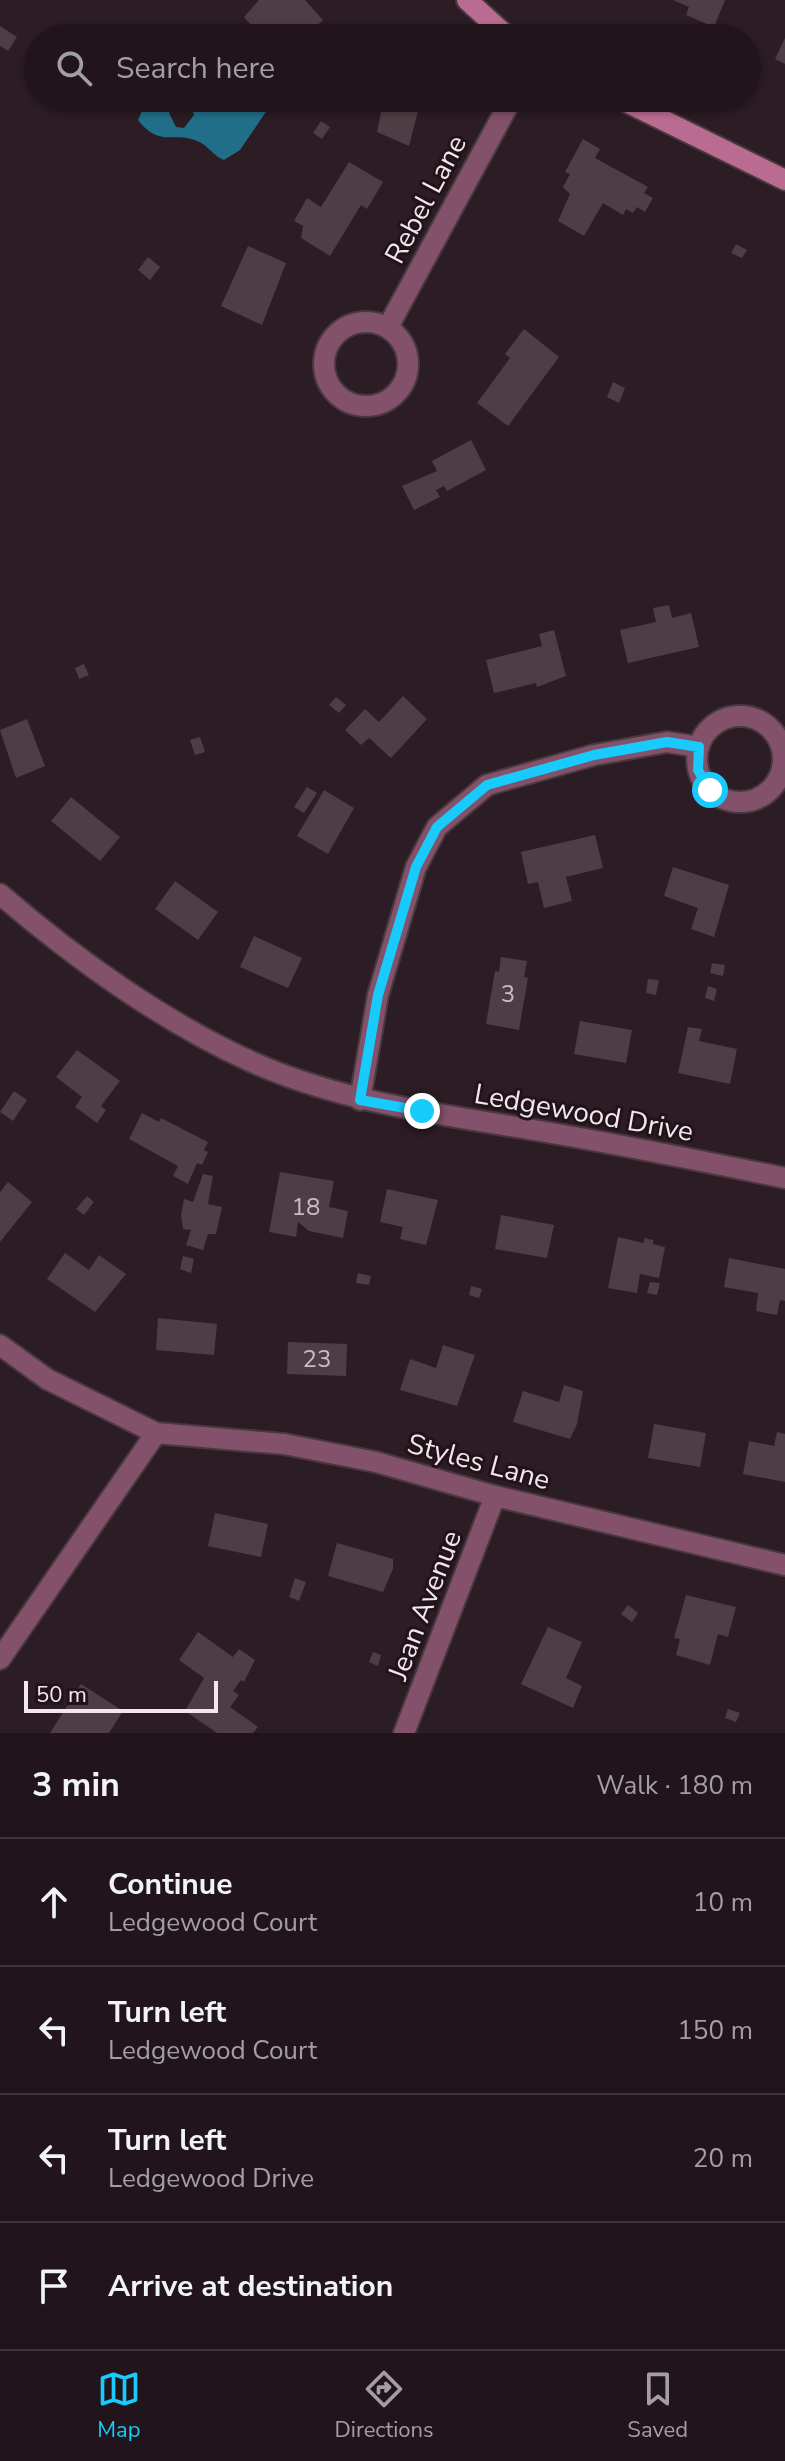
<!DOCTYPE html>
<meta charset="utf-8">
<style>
:root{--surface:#21151b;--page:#2d2228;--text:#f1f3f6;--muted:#a29fa3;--line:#3e343a;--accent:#19cafc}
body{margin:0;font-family:"Nunito Sans",sans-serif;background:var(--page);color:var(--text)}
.scale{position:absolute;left:24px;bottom:20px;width:194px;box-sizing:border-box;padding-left:8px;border:4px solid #f2e7ec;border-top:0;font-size:22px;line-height:28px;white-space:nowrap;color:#f2e7ec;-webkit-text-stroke:6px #22131a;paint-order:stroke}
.stop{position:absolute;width:24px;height:24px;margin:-18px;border:6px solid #19cafc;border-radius:50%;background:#fff}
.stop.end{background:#19cafc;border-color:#fff;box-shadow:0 2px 8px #0008}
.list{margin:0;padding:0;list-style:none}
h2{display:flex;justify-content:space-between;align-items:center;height:104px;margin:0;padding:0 32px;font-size:34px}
h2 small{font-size:26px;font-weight:400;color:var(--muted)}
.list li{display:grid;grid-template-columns:52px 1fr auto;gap:24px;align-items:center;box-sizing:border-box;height:128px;padding:0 32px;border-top:2px solid var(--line)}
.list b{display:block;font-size:30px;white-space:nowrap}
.list p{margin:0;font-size:26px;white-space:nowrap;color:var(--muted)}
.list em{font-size:26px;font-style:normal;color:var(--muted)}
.icon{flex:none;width:44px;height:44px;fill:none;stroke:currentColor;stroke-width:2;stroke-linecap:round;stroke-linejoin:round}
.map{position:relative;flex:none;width:785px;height:1733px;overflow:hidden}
.search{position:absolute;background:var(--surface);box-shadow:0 2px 6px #0004;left:24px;right:24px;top:24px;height:88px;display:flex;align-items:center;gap:20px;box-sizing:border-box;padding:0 28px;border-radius:44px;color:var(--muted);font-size:30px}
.sheet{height:616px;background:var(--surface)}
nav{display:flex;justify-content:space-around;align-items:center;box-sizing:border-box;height:112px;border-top:2px solid var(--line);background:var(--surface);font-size:22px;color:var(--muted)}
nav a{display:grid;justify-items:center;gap:4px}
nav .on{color:var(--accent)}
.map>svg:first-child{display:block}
</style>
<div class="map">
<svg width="785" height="1733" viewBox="0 0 785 1733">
<rect width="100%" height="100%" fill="#2c1c24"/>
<path fill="#216e88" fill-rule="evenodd" d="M148 98H270V106L240 150 224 160C213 156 208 145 197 141 173 131 160 148 138 120ZM189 100 194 115 184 128 176 127 169 113 180 101Z"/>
<path fill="#4f3d45" d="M259 0H305L323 20 303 38H291L283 29 273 38H263L244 17Z
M673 0H725L714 27 686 15 689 7Z
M0 26 17 37 8 51 0 46Z
M785 38V64L775 59Z
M384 98H426L424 108 419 107 409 146 377 132Z
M321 121 330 127 322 139 313 133Z
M583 139 600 149 595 158 648 187 644 193 653 198 645 212 637 207 633 213 626 209 623 215 603 203 584 236 558 221 570 194 563 187 570 174 565 172Z
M349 162 383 182 367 209 361 205 330 256 301 238 303 226 294 221 307 198 321 207Z
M736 244 747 250 742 258 731 253Z
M248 246 286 263 262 325 221 306Z
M148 257 160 267 150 280 138 270Z
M524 329 559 357 508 426 477 403 510 358 505 354Z
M613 382 625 388 619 403 607 397Z
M471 440 486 470 447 491 444 486 436 490 440 497 414 510 402 486 437 471 432 461Z
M669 605 672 618 691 613 699 647 628 663 620 630 656 622 653 608Z
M554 630 566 676 537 687 536 683 494 693 486 660 542 646 539 634Z
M84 664 89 675 79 679 75 668Z
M403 696 427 719 391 758 369 738 361 745 345 730 365 709 379 722Z
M336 697 346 705 339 713 329 705Z
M27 719 45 766 16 778 0 730Z
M200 737 205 752 195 755 190 740Z
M307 787 317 793 304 813 294 807Z
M324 790 354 808 328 854 297 836Z
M71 797 120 837 100 861 51 821Z
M595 835 603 868 566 877 572 901 544 908 538 882 528 884 521 852Z
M673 867 729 885 714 937 691 929 698 908 664 896Z
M175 881 218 912 198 940 155 909Z
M254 936 302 958 288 988 240 967Z
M501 957 527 961 524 977 528 978 519 1030 486 1024 495 971 499 972Z
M712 963 725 965 723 976 710 973Z
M648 979 659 980 656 995 646 993Z
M708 986 717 989 714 1001 705 998Z
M580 1021 632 1030 626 1063 574 1054Z
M688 1027 702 1029 699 1041 737 1049 730 1084 678 1073Z
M77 1050 120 1081 101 1106 106 1110 97 1123 75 1107 82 1097 56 1077Z
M14 1091 27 1100 13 1121 0 1112Z
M142 1113 159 1122 161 1118 208 1142 204 1150 208 1152 202 1165 197 1163 188 1184 173 1176 178 1166 129 1139Z
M280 1172 334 1181 329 1207 348 1211 343 1238 309 1231 298 1222 296 1237 269 1232Z
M203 1174 213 1176 208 1204 222 1207 216 1234H208L203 1250 186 1245 191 1230 183 1229 181 1215 184 1199 193 1202Z
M8 1182 32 1202 0 1242V1192Z
M387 1189 438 1200 426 1245 400 1239 403 1227 380 1222Z
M87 1196 94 1202 84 1215 76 1209Z
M501 1215 554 1225 547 1258 495 1249Z
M618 1237 644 1243V1238L653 1240V1244L665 1247 659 1278 640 1274 637 1293 608 1288Z
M65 1253 89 1270 99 1255 126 1274 95 1312 47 1279Z
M183 1256 194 1259 191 1273 180 1269Z
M729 1258 785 1269V1301L780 1300 777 1315 756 1311 758 1293 724 1287Z
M358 1273 371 1276 369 1285 356 1283Z
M650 1282 660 1283 657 1295 647 1293Z
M471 1286 482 1289 479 1298 469 1295Z
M158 1318 217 1324 214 1355 156 1350Z
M288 1342 347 1344 346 1376 287 1374Z
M443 1345 475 1355 457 1406 400 1390 410 1359 436 1368Z
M564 1385 583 1391 577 1424 570 1439 513 1422 523 1391 559 1402Z
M654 1424 706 1433 700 1467 648 1458Z
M777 1432 785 1434V1482L743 1474 749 1441 774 1446Z
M215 1513 268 1524 261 1557 208 1546Z
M337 1543 393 1559V1569L383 1592 328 1576Z
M295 1578 306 1582 299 1601 289 1597Z
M686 1595 736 1607 728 1637 718 1634 710 1665 676 1655 680 1639 674 1638Z
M628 1605 638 1613 632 1622 621 1614Z
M548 1627 582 1642 566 1678 582 1686 573 1708 521 1684Z
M198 1632 233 1657 239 1649 255 1660 244 1682 241 1680 233 1691 239 1695 230 1707 258 1727 253 1733H217L185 1711 204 1678 179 1660Z
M373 1652 381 1655 378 1666 369 1662Z
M81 1684 123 1711 109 1733H50Z
M728 1709 740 1713 736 1722 725 1718Z"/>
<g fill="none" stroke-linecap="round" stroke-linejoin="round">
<g stroke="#483840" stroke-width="24">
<path id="street" d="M324 364a42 42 0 1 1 84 0a42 42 0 1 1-84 0Z
M388 327 512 98
M697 759a43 43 0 1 1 86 0a43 43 0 1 1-86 0Z
M0 894C73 957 163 1022 252 1062 342 1102 439 1114 534 1130 618 1144 702 1161 785 1178
M360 1100 378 995 416 867 437 827 487 785 594 755 667 742 699 747
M0 1345 47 1379 156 1433 284 1444 376 1462 495 1496 785 1565
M0 1659 156 1433
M404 1733 495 1496"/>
</g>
<g stroke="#483840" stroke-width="24">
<path id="secondary" d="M467 0 509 38
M618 98 785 180"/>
</g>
<use href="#street" stroke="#835169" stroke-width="20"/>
<use href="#secondary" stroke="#ba6b92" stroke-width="20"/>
</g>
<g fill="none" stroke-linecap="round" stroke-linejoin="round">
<path stroke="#19cafc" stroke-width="10" d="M422 1111 360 1100 378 995 416 867 437 827 487 785 594 755 667 742 699 747 698 770 710 790"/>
</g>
<g text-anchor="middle" stroke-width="6" stroke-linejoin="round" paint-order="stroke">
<g font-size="24" fill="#c9bcc2">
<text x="508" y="1002">3</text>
<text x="306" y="1215">18</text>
<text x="317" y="1367">23</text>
</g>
<g font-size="28" fill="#f2e7ec" stroke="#22131a">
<text transform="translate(425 199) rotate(-62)" y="10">Rebel Lane</text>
<text transform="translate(584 1112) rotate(10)" y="10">Ledgewood Drive</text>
<text transform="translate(479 1461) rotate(15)" y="10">Styles Lane</text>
<text transform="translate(424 1605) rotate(-69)" y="10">Jean Avenue</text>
</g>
</g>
</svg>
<div class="scale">50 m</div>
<div class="stop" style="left:710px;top:790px"></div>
<div class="stop end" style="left:422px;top:1111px"></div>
<div class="search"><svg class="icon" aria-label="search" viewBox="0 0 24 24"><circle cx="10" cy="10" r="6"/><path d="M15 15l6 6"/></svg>Search here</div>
</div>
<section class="sheet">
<h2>3 min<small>Walk · 180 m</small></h2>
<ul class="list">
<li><svg class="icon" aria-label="ahead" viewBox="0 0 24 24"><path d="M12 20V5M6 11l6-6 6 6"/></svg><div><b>Continue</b><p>Ledgewood Court</p></div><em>10 m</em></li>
<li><svg class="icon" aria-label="left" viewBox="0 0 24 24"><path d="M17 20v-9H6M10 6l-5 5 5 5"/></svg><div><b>Turn left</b><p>Ledgewood Court</p></div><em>150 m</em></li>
<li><svg class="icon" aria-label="left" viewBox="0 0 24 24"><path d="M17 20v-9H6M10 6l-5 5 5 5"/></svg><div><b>Turn left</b><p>Ledgewood Drive</p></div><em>20 m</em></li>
<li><svg class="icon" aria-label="arrive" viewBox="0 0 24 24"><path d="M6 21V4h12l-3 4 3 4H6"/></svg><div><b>Arrive at destination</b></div></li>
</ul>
</section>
<nav>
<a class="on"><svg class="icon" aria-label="map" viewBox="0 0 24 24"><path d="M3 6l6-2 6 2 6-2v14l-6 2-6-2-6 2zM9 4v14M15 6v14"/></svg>Map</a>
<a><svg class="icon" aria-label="directions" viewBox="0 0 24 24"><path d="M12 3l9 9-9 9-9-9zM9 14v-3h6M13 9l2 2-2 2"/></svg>Directions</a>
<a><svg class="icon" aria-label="saved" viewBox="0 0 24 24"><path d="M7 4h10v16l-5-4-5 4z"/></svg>Saved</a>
</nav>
